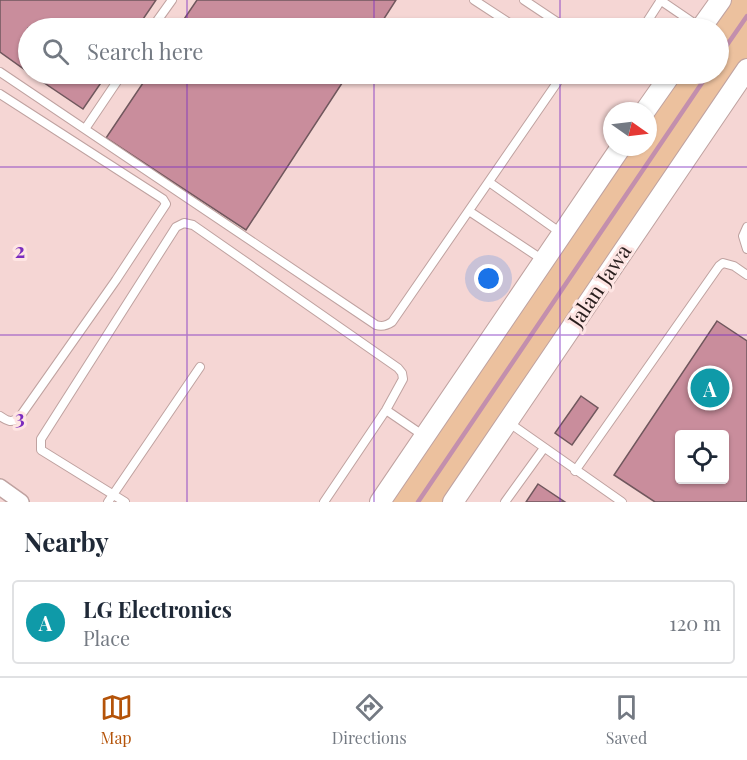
<!DOCTYPE html>
<style>
:root{--surface:#fff;--page:#f2f2f3;--text:#1f2937;--muted:#747a83;--line:#e0e1e3;--accent:#b45309}
body{margin:0;font-family:"Playfair Display",serif;background:var(--page);color:var(--text)}
.controls{position:absolute;right:18px;bottom:18px;display:grid;overflow:hidden;border-radius:6px;box-shadow:0 2px 4px #0004}
.controls button{width:54px;height:54px;display:grid;place-items:center;padding:0;border:0;border-bottom:2px solid var(--line);background:var(--surface);color:var(--text);font:30px sans-serif}
.compass{position:absolute;left:603px;top:102px;width:54px;height:54px;border-radius:50%;background:var(--surface);box-shadow:0 2px 4px #0004;rotate:104deg}
.you{position:absolute;left:489px;top:279px;width:21px;height:21px;margin:-15px;border:4px solid #fff;border-radius:50%;background:#1a73e8;box-shadow:0 0 0 9px #1a73e833}
.badge{display:grid;place-items:center;width:39px;height:39px;border-radius:50%;background:var(--accent);color:#fff;font-size:20px;font-weight:700}
.pin{position:absolute;translate:-50% -50%;border:3px solid #fff;box-shadow:0 2px 6px #0006}
.list{margin:0;padding:0;list-style:none}
h2{display:flex;justify-content:space-between;align-items:center;height:78px;margin:0;padding:0 24px;font-size:26px}
h2 small{font-size:20px;font-weight:400;color:var(--muted)}
.list li{display:grid;grid-template-columns:39px 1fr auto;gap:18px;align-items:center;box-sizing:border-box;height:84px;margin:0 12px 12px;padding:0 12px;border:2px solid var(--line);border-radius:6px}
.list b{display:block;font-size:22px;white-space:nowrap}
.list p{margin:0;font-size:20px;white-space:nowrap;color:var(--muted)}
.list em{font-size:20px;font-style:normal;color:var(--muted)}
.icon{flex:none;width:33px;height:33px;fill:none;stroke:currentColor;stroke-width:2;stroke-linecap:round;stroke-linejoin:round}
.map{position:relative;flex:none;width:747px;height:502px;overflow:hidden}
.search{position:absolute;background:var(--surface);box-shadow:0 2px 4px #0004;left:18px;right:18px;top:18px;height:66px;display:flex;align-items:center;gap:15px;box-sizing:border-box;padding:0 21px;border-radius:33px;color:var(--muted);font-size:22px}
.sheet{height:174px;background:var(--surface)}
nav{display:flex;justify-content:space-around;align-items:center;box-sizing:border-box;height:84px;border-top:2px solid var(--line);background:var(--surface);font-size:16px;color:var(--muted)}
nav a{display:grid;justify-items:center;gap:3px}
nav .on{color:var(--accent)}
.map>svg:first-child{display:block}
</style>
<div class="map">
<svg width="747" height="502" viewBox="0 0 747 502">
<rect width="100%" height="100%" fill="#f5d6d4"/>
<path fill="#ecc19e" d="M721 0H747V69L453 502H379L621 147H648V111L671 74H718V28H701Z"/>
<g fill="none" stroke-linecap="round" stroke-linejoin="round">
<path stroke="#c38fad" stroke-width="4.5" d="M718 58 747 16
M418 502 708 74"/>
</g>
<path fill="#c98d9c" stroke="#70575d" stroke-width="1.5" fill-rule="evenodd" d="M0 0H156L137 28H28V72L0 52Z
M197 0H396L378 28H178Z
M31 74H107L83 109Z
M149 74H348L246 230 106 138Z
M717 321 747 341V502H655L614 475ZM680 434H724V480H680Z
M581 396 598 408 572 445 555 433Z
M538 484 565 502H526Z"/>
<g fill="none" stroke-linecap="round" stroke-linejoin="round">
<g stroke="#bfa2a0" stroke-width="10">
<path id="service" d="M474 0 517 28
M524 0 566 28
M660 0 701 28
M152 28 172 0
M643 28 661 0
M0 72 376 325C382 327 386 326 392 322L563 74
M0 94 163 199 166 204 116 280 19 418C11 423 7 421 0 416
M85 129 122 74
M489 182 561 233
M469 211 543 260
M747 227 743 236 747 249
M386 410 424 436
M508 422 622 502
M575 471 719 266 723 263 734 266 747 275
M108 502 200 367
M125 502 41 450V439L176 227 184 223 193 225 398 368 402 373 403 379 386 410 324 502
M505 502 544 448"/>
</g>
<g stroke="#bfa2a0" stroke-width="18">
<path id="minor" d="M0 487 21 502"/>
</g>
<g stroke="#bfa2a0" stroke-width="22">
<path id="tertiary" d="M701 28 721 0
M645 111 671 74
M380 502 621 147
M453 502 747 69"/>
</g>
<use href="#service" stroke="#fff" stroke-width="8"/>
<use href="#minor" stroke="#fff" stroke-width="15"/>
<use href="#tertiary" stroke="#fff" stroke-width="20"/>
</g>
<path fill="none" stroke="#7b2cbf" stroke-width="1.5" stroke-opacity="0.55" d="M187 0V28M374 0V28M560 0V28M187 74V502M374 74V502M560 74V502M0 167H747M0 335H747"/>
<g text-anchor="middle" stroke-width="6" stroke-linejoin="round" paint-order="stroke">
<g font-size="21" fill="#291e1d" stroke="#fee5e3">
<text transform="translate(600 286) rotate(-56)" y="7">Jalan Jawa</text>
</g>
</g>
<g font-size="20" text-anchor="middle" font-weight="bold" fill="#7b2cbf" stroke="#fee5e3" stroke-width="6" stroke-linejoin="round" paint-order="stroke">
<text x="20" y="258">2</text>
<text x="20" y="425">3</text>
</g>
</svg>
<div class="controls">
<button><svg class="icon" aria-label="locate" viewBox="0 0 24 24"><circle cx="12" cy="12" r="6"/><path d="M12 2v4M12 18v4M2 12h4M18 12h4"/></svg></button>
</div>
<svg class="compass" viewBox="-18 -18 36 36"><path d="M0-13l5 13h-10z" fill="#e53935"/><path d="M0 13l5-13h-10z" fill="#747a83"/></svg>
<div class="you"></div>
<div class="pin badge" style="left:710px;top:388px;background:#0f9aa8">A</div>
<div class="search"><svg class="icon" aria-label="search" viewBox="0 0 24 24"><circle cx="10" cy="10" r="6"/><path d="M15 15l6 6"/></svg>Search here</div>
</div>
<section class="sheet">
<h2>Nearby<small></small></h2>
<ul class="list">
<li><span class="badge" style="background:#0f9aa8">A</span><div><b>LG Electronics</b><p>Place</p></div><em>120 m</em></li>
</ul>
</section>
<nav>
<a class="on"><svg class="icon" aria-label="map" viewBox="0 0 24 24"><path d="M3 6l6-2 6 2 6-2v14l-6 2-6-2-6 2zM9 4v14M15 6v14"/></svg>Map</a>
<a><svg class="icon" aria-label="directions" viewBox="0 0 24 24"><path d="M12 3l9 9-9 9-9-9zM9 14v-3h6M13 9l2 2-2 2"/></svg>Directions</a>
<a><svg class="icon" aria-label="saved" viewBox="0 0 24 24"><path d="M7 4h10v16l-5-4-5 4z"/></svg>Saved</a>
</nav>
